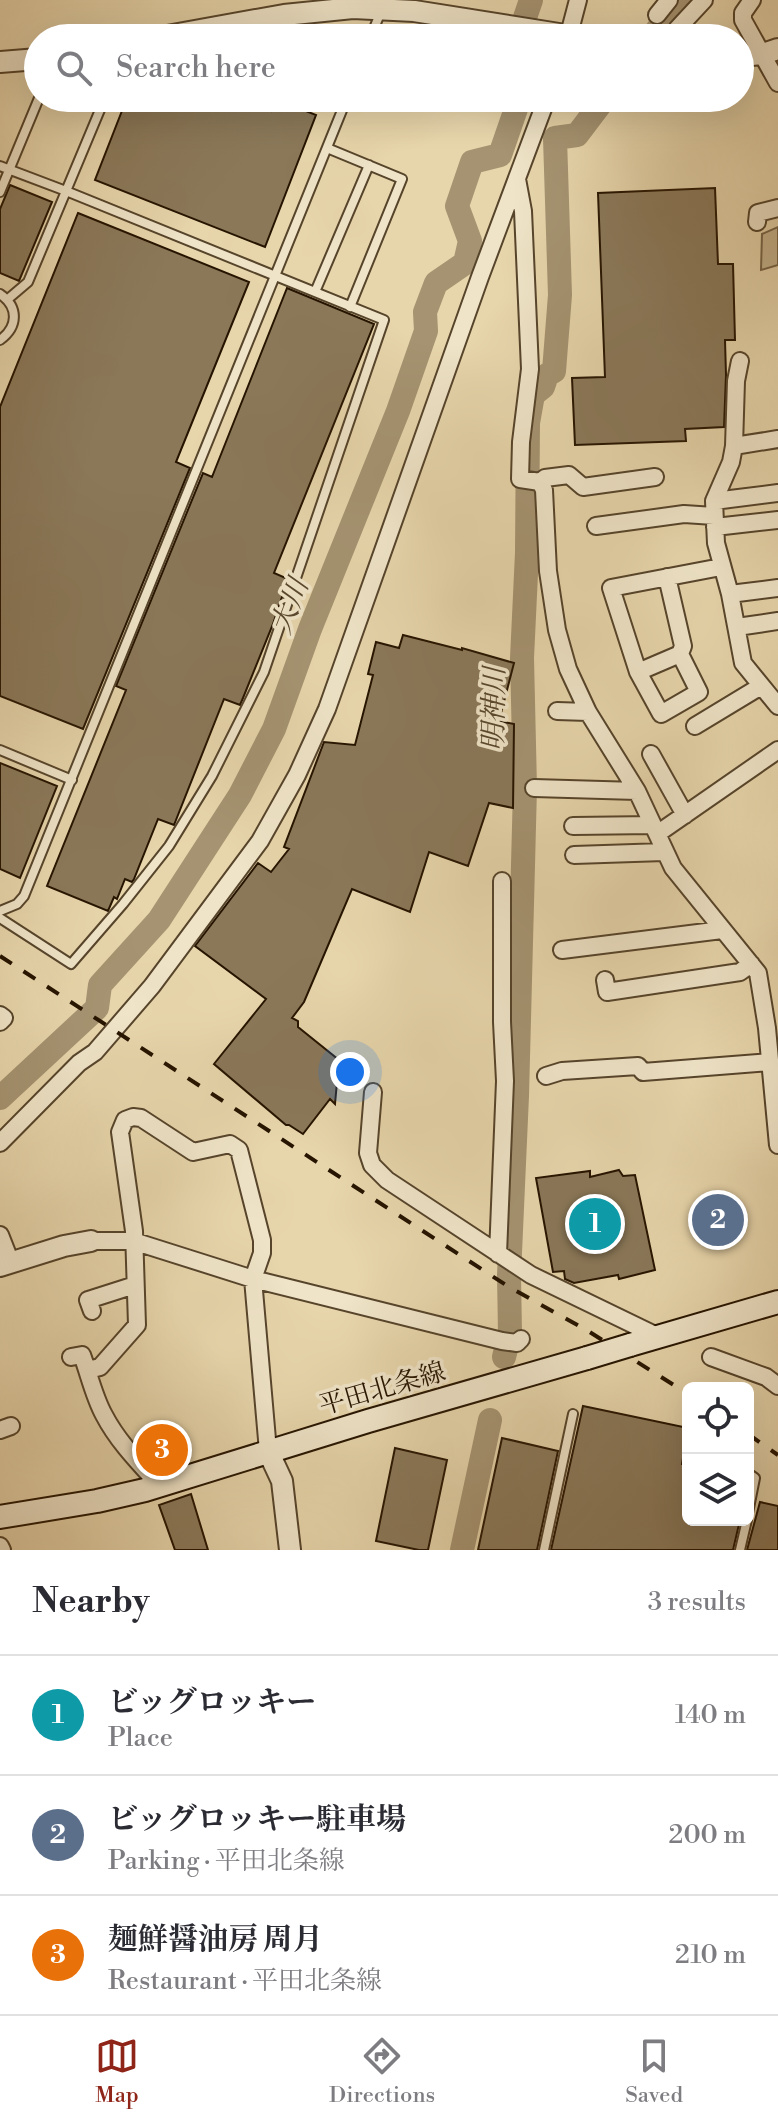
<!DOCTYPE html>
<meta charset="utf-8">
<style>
:root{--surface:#fff;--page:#f2f2f3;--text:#2b2b33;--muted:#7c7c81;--line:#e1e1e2;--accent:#8f2418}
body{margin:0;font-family:"Libre Bodoni","Noto Serif JP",serif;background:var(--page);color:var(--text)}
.controls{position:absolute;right:24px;bottom:24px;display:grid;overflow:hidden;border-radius:12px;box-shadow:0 8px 32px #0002}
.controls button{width:72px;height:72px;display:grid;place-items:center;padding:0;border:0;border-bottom:2px solid var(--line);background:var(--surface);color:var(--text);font:40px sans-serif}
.you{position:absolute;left:350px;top:1072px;width:28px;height:28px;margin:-20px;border:6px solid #fff;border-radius:50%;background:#1a73e8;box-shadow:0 0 0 12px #1a73e833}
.badge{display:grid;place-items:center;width:52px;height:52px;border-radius:50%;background:var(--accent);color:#fff;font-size:26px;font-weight:700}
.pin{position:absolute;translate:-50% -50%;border:4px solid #fff;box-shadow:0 2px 8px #0006}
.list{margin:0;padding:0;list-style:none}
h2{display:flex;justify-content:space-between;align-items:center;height:104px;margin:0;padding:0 32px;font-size:34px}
h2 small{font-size:26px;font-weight:400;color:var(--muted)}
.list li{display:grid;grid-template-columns:52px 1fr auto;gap:24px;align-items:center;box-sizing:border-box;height:120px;padding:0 32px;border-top:2px solid var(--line)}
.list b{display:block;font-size:30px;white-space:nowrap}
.list p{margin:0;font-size:26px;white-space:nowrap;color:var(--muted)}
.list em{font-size:26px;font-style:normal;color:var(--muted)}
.icon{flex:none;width:44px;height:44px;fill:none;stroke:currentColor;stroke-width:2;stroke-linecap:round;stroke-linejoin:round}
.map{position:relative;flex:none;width:778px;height:1550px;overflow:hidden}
.search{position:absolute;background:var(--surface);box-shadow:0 8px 32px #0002;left:24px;right:24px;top:24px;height:88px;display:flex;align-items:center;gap:20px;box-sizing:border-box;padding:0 28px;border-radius:44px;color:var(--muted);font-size:30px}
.sheet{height:464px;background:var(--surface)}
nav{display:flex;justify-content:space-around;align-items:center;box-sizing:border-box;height:112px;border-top:2px solid var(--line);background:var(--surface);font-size:22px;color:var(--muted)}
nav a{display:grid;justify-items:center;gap:4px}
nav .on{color:var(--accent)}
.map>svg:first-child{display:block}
</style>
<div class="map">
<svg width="778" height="1550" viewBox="0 0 778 1550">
<rect width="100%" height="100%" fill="#e7d5ab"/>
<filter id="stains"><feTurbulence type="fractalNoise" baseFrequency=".0025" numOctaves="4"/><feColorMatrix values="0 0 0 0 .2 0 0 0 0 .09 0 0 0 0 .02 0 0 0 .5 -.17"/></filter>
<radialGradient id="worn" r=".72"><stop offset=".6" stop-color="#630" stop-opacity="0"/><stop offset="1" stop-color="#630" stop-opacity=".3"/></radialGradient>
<path fill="#c6b48e" stroke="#766447" stroke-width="2" d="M778 227V265L761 270 762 234Z"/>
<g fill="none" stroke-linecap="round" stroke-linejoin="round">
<path stroke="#a59371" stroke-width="24" d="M518 38 531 0
M651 38 680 0
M0 1098 97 1008 100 985 159 920 240 795 274 729 310 629 398 411 426 331 425 312 436 283 465 263 470 241 457 206 472 162 500 155 519 100 518 98
M504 1357 510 1333 509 1275 517 1096 525 788 522 658 527 553 528 423 533 395 543 387 547 375 554 371 560 295 555 138 577 135 605 98
M462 1550 490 1420"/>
</g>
<path fill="#8a7859" stroke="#261400" stroke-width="2" d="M127 98H239L271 111 276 99 316 115 265 247 95 180Z
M10 185 52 202 19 281 0 273V209Z
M715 188 718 264H733L735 340H725L726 375 724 427 685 429 686 441 575 445 572 378 605 377 598 193Z
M78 213 249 282 176 462 190 468 83 729 0 696V407Z
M287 288 374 324 274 573 288 579 273 624 243 698 240 705 224 699 174 825 158 819 134 879 132 882 125 879 117 899 114 897 108 911 47 886 126 690 116 686 203 473 212 477Z
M403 635 462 650V648L514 663 499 721 514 724 513 808 489 803 468 866 429 852 410 912 352 889 304 1002 292 1018 298 1021V1027L339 1060 335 1104 330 1099 303 1134 289 1125H286L214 1064 266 999 195 946 258 863 271 872 289 849 284 847 324 742 355 745 373 675 368 674 376 642 399 648Z
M0 763 57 786 20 878 0 869Z
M619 1170 623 1176 635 1175 655 1270 619 1279 618 1275 574 1283 565 1279 564 1271 553 1272 536 1178 590 1171V1177Z
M583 1406 688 1428 682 1464 688 1466V1520H740L733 1550H551Z
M502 1438 558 1451 537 1550H478Z
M395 1448 447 1460 428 1550H419L376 1541Z
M191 1494 208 1550H175L159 1505Z
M760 1502 778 1506V1550H747Z"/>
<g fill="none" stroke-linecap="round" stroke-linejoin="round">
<g stroke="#56442b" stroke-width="12">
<path id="service" d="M370 38 382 9
M327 148 402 179 350 307
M0 166 66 191 384 320 264 672 212 776 169 846 123 904 71 964 0 918
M0 192 39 98
M315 292 369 165
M0 294C19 307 18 327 0 340
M8 299 28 282 102 105
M0 750 72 780
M0 911 17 904 24 896 347 98
M748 1473 755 1478 748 1513
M544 1550 573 1414
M740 1550 747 1520"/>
</g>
<g stroke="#56442b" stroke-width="20">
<path id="minor" d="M752 0 743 13V20L778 83
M657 15 669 0
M677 29 704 0
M568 38 578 0
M517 179 523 211 530 369 521 442 520 479 540 482 544 490 548 571 557 630 568 669 588 712 637 791 673 868 758 973 767 1028 778 1145
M757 222 758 213 778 208
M740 361 736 381 734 446 731 462 714 501 716 543 730 594 743 663 778 706
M734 446 778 439
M540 482 545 478 569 475 583 487 655 477
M714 501 778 493
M596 526 684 514 714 516
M715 527 778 520
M667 577 683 646 680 654 638 672 611 588 721 567
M730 594 778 588
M737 627 778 621
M638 672 661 714 699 692 680 654
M557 711 588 712
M695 726 761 686
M651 754 685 815
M534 788 637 791
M573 826 653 825
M657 834 778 750
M574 855 664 852
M562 950 722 930
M605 980 607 992 740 972 751 964
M0 1015 4 1018 0 1022
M546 1076 562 1071 638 1066 643 1072 770 1062
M373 1092 368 1153 372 1165 387 1180 531 1275 659 1337
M0 1143 79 1063 95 1052 152 986 260 841 297 775 327 709 480 277 547 98
M0 1235 11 1263
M91 1241H133L253 1279 268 1451
M498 1254 505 1081 502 1022V881
M92 1311 88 1300 135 1285
M71 1357 82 1355C89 1374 94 1397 104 1415 118 1442 140 1464 160 1486
M711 1357 766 1377 778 1386
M88 1370 100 1367 137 1325 134 1231 120 1132 125 1120 133 1117 141 1118 193 1152 230 1144 239 1150 262 1240V1253L253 1279 502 1341 517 1343 521 1339
M0 1430 11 1426
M0 1546 2 1550"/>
</g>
<g stroke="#56442b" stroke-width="24">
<path id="tertiary" d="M156 38 284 15 353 8 414 11 584 38
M740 56 763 54 778 49
M0 62 38 59
M0 1266 64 1246 91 1241
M268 1451 282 1481 290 1550"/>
</g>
<g stroke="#261400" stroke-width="26">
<path id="secondary" d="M630 1345 778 1302
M0 1517 97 1501 145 1490 368 1421 587 1358"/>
</g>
<use href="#service" stroke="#efe4c8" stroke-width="8"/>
<use href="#minor" stroke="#efe4c8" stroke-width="16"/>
<use href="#tertiary" stroke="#efe4c8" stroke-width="20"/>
<use href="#secondary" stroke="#efe4c8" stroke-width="22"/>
<path stroke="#261400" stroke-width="4" stroke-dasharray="14 14" stroke-linecap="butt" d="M0 956 509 1287 588 1331 688 1394
M748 1434 778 1455"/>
<g stroke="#261400" stroke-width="26" stroke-linecap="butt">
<path id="secondary-bridge" d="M587 1358 630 1345"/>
</g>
<use href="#secondary-bridge" stroke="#efe4c8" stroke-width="22"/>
</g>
<g text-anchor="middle" stroke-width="7" stroke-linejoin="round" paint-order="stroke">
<g font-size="26" fill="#261400" stroke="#efe4c8">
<text transform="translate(382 1388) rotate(-16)" y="9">平田北条線</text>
</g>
<g font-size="28" font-style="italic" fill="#59472d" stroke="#efe4c8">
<text transform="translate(289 606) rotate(-69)" y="10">大川</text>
<text transform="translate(493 709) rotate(-89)" y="10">明神川</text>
</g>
</g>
<rect width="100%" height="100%" filter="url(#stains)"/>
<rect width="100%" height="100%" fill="url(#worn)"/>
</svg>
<div class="controls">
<button><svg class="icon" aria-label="locate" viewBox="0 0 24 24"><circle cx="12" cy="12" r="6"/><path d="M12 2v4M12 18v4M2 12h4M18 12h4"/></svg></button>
<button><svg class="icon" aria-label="layers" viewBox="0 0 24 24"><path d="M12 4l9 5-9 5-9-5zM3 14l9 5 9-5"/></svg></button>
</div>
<div class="you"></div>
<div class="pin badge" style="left:595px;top:1224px;background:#0f9aa8">1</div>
<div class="pin badge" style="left:718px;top:1220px;background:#5c6f8a">2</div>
<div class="pin badge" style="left:162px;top:1450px;background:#e8710a">3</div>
<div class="search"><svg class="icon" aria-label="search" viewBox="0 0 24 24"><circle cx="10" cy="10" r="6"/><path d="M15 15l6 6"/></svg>Search here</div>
</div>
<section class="sheet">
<h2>Nearby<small>3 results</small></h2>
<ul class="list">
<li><span class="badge" style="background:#0f9aa8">1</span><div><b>ビッグロッキー</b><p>Place</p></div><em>140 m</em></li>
<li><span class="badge" style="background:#5c6f8a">2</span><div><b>ビッグロッキー駐車場</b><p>Parking · 平田北条線</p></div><em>200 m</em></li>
<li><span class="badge" style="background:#e8710a">3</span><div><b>麺鮮醤油房 周月</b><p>Restaurant · 平田北条線</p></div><em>210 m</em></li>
</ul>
</section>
<nav>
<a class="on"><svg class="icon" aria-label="map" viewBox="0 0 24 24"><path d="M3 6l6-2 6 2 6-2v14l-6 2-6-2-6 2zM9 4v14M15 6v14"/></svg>Map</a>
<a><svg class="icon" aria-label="directions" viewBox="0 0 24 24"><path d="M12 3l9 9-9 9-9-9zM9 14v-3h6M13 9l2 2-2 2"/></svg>Directions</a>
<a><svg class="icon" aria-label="saved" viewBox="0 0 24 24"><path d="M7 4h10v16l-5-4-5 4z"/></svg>Saved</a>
</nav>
